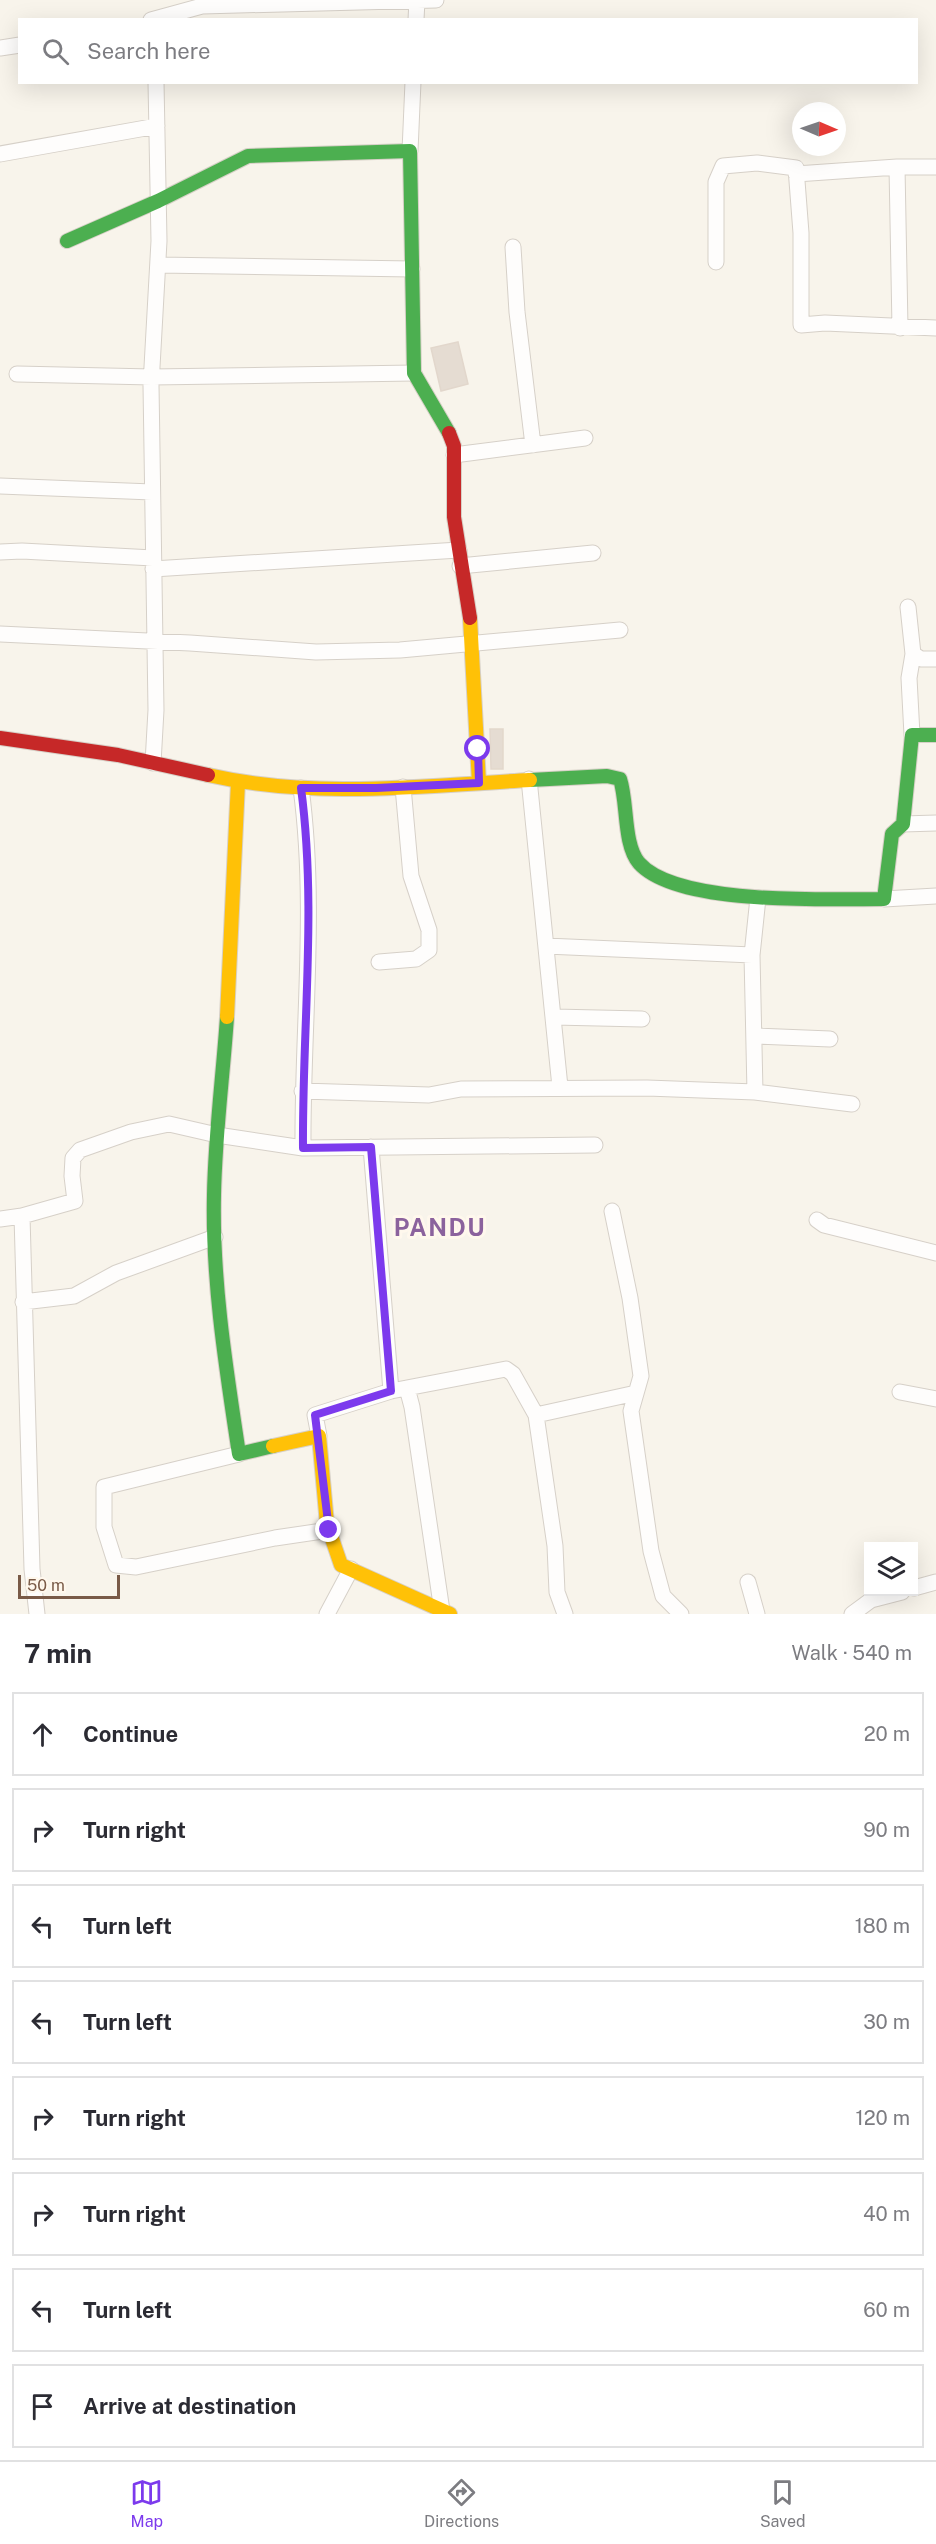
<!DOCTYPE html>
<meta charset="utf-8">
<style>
:root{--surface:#fff;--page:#f7f7f7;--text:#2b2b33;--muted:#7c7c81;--line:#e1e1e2;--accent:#7c3aed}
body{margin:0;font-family:"Public Sans",sans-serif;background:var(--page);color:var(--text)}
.controls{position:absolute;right:18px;bottom:18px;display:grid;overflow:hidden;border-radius:0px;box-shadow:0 6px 24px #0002}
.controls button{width:54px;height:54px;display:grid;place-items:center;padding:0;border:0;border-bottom:2px solid var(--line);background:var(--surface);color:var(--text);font:30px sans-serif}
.compass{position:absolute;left:792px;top:102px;width:54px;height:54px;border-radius:50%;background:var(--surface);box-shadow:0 6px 24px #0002;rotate:92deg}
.scale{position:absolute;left:18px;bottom:15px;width:102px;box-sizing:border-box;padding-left:6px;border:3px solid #795a47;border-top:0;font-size:16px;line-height:21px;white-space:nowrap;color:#795a47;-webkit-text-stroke:4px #fff8ed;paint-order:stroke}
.stop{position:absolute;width:18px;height:18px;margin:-14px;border:4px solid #7c3aed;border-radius:50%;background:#fff}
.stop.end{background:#7c3aed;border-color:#fff;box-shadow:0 2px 6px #0008}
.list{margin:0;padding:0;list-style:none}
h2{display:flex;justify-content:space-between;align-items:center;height:78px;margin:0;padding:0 24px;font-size:26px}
h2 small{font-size:20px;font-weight:400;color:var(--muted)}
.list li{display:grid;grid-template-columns:39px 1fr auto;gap:18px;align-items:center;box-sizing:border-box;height:84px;margin:0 12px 12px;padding:0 12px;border:2px solid var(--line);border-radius:0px}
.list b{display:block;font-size:22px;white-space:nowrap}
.list em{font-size:20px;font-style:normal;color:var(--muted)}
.icon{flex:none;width:33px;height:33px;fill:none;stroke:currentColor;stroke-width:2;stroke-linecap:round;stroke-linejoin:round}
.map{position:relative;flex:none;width:936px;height:1614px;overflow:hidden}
.search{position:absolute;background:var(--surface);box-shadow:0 6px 24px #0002;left:18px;right:18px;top:18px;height:66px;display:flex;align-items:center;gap:15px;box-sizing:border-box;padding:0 21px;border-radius:0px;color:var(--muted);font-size:22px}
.sheet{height:846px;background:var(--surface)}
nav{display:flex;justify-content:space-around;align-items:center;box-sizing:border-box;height:84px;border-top:2px solid var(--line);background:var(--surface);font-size:16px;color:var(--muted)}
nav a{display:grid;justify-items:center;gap:3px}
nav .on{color:var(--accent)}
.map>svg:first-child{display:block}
</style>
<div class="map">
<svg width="936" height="1614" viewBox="0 0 936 1614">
<rect width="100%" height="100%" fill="#f8f4eb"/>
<path fill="#e5dcd2" stroke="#e2d7cc" stroke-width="1.5" d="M458 342 468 384 441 391 431 348Z
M490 729H503V769H491Z"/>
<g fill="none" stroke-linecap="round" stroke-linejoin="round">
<g stroke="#d6d0c8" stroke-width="17">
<path id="street" d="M151 20 202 6 436 0
M416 20 417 0
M0 48 20 45
M410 151 413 82
M0 154 157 126
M897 167 900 328
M796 174 897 167H936
M513 247 517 312 533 445
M716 262V182L723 166 757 163 796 168 801 233V325L825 323 936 328
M158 265 412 269
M17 374 152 377 414 373
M454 455 585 438
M0 486 152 492
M0 552 22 551 153 558
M460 566 593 553
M153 569 459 550
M908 607 913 654 921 659H936
M0 634 190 643 316 652 400 650 620 630
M912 735 909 678 913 654
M153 763 156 710 151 385 159 241 156 82
M529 779 560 1087
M301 788C317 908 302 1028 303 1148
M903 824 936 823
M884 899 936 896
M546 946 752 955
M379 962 416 959 429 950V930L411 876 403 787
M554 1017 642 1019
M755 1036 830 1039
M302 1091 429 1095 461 1089 647 1088 755 1092 852 1104
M755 1092 752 955 758 898
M371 1147 391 1391
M612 1211 630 1298 641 1376 631 1411 651 1551 663 1596 681 1614
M22 1216 32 1569 37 1614
M0 1219 22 1216 75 1201 72 1176 73 1158 80 1150 131 1132 169 1124 217 1135 303 1148 595 1145
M817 1220 824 1225 936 1253
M23 1302 74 1296 116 1273 215 1237
M407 1388 412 1407 442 1611 441 1614
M900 1392 936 1399
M319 1436 315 1415 391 1391 506 1369 513 1374 536 1415
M239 1454 104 1487V1527L116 1565 136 1567 275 1538 329 1530
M748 1582 757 1614
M914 1588 936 1582
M327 1614 351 1569
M565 1614 557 1592 555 1546 536 1415 636 1393
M852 1614 871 1600 902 1592"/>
</g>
<g stroke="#d7d0c7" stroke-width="16">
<path id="fast" d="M67 241 158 201 248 156 410 151 414 373 449 433
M530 780 607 776 620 779C628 803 623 844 639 863 677 906 829 899 884 899L892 834 903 824 912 735H936
M227 1017C223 1076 215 1135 214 1195 212 1281 226 1368 239 1454L273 1446"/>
</g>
<g stroke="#d7d0c7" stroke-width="16">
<path id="slow" d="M470 618 479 783
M208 775C313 799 423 786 530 780
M227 1017 238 782
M273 1446 319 1436 327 1524 341 1565 450 1614"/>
</g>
<g stroke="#d7d0c7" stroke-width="16">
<path id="jam" d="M449 433 454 446V517L470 618
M0 738 118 755 208 775"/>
</g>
<use href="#street" stroke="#fefdfc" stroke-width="15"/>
<use href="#fast" stroke="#4caf50" stroke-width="14"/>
<use href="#slow" stroke="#ffc107" stroke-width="14"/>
<use href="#jam" stroke="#c62828" stroke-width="14"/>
</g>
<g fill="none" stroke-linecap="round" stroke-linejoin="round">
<path stroke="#7c3aed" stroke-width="8" d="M329 1530 315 1415 391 1391 371 1147 303 1148C302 1028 317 908 301 788H376L479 783 478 749"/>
</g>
<g text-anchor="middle" stroke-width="6" stroke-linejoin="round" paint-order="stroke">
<g font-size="24" font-weight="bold" letter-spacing="1.5" fill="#8b629d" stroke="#fff8ed">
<text x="440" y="1236">PANDU</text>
</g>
</g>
</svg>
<div class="controls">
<button><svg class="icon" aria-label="layers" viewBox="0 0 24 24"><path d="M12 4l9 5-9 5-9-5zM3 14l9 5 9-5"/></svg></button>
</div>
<svg class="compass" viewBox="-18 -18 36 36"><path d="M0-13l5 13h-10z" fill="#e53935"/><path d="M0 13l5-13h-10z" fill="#7c7c81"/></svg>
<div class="scale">50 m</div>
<div class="stop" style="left:478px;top:749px"></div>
<div class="stop end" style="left:329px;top:1530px"></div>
<div class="search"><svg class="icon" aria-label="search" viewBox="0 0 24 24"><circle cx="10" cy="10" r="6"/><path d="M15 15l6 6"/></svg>Search here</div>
</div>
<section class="sheet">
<h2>7 min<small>Walk · 540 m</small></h2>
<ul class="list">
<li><svg class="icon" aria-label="ahead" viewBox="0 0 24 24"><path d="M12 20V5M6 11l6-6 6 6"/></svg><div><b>Continue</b></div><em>20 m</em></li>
<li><svg class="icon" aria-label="right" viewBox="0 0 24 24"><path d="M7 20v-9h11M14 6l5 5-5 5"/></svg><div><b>Turn right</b></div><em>90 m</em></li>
<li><svg class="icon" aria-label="left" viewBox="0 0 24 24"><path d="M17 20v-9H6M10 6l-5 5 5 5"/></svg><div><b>Turn left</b></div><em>180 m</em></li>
<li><svg class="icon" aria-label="left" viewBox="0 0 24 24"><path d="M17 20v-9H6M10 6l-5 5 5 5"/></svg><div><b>Turn left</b></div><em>30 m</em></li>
<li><svg class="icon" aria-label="right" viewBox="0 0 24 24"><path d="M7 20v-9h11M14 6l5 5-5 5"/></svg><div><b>Turn right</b></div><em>120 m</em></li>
<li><svg class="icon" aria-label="right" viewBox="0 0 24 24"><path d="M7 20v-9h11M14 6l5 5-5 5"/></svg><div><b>Turn right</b></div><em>40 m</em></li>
<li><svg class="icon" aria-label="left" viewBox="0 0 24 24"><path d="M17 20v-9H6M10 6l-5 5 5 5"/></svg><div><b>Turn left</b></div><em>60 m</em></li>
<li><svg class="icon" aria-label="arrive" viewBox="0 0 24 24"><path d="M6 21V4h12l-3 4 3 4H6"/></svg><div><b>Arrive at destination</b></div></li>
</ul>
</section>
<nav>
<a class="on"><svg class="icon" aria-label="map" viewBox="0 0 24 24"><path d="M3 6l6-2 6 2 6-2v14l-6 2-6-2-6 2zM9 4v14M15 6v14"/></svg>Map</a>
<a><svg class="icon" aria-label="directions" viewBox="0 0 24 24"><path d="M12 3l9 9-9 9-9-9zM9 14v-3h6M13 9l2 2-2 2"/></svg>Directions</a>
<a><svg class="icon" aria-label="saved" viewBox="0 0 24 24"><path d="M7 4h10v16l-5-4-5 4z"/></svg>Saved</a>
</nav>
